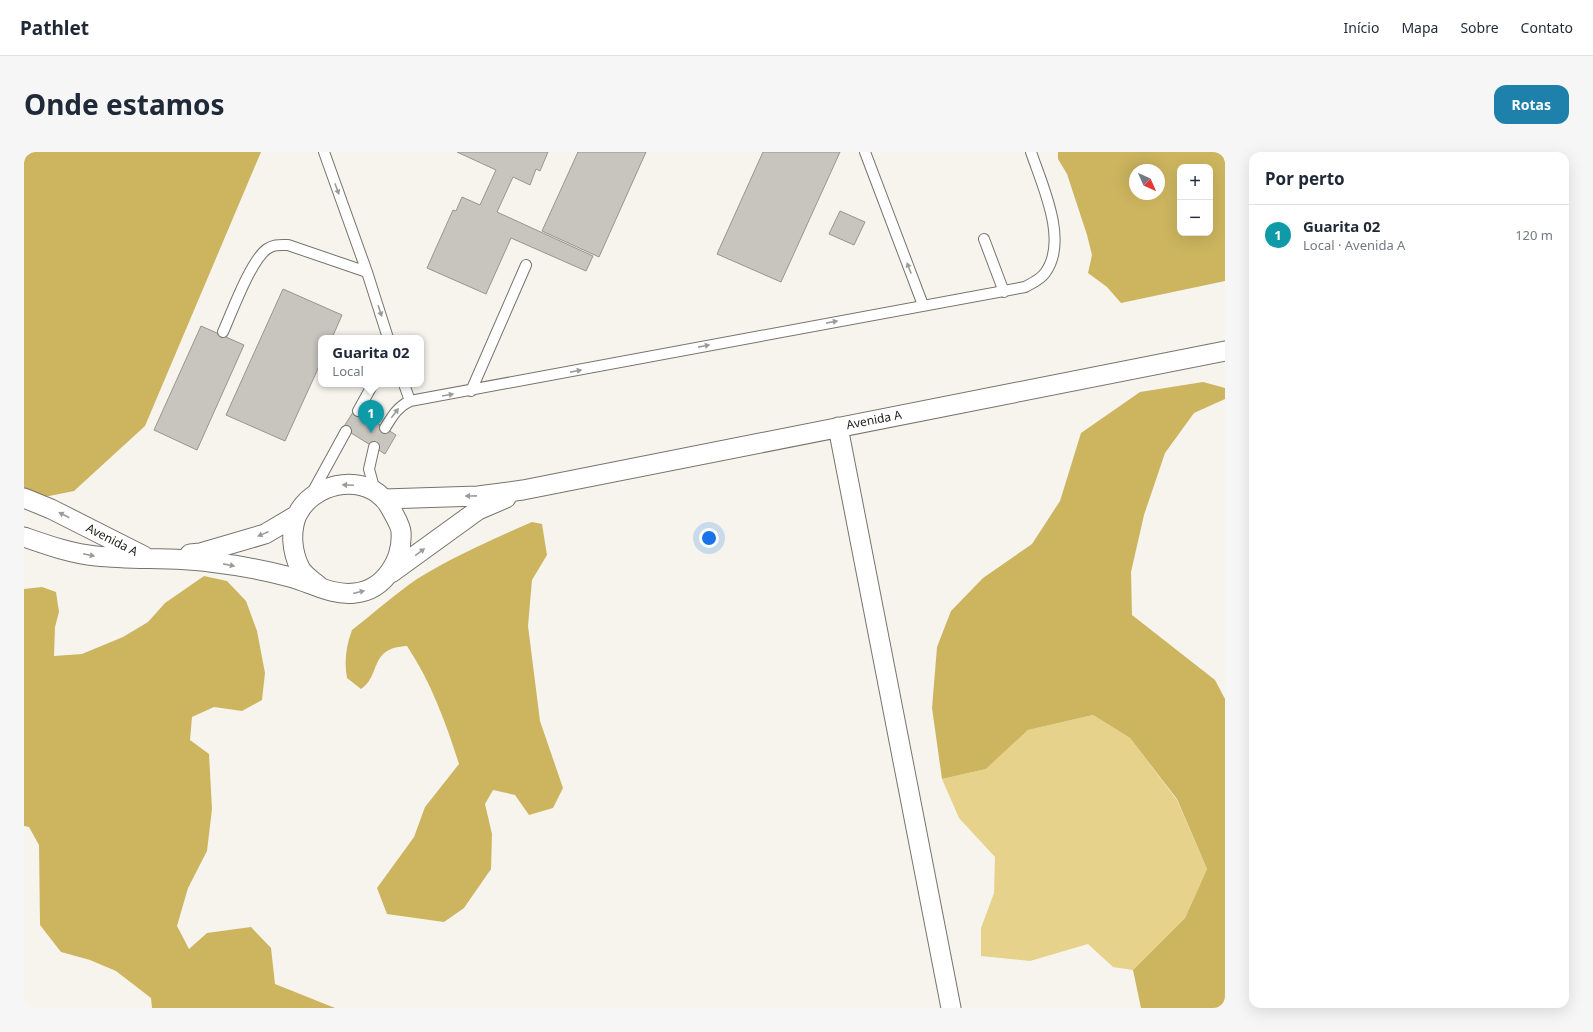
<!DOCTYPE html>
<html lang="pt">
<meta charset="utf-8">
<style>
:root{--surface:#fff;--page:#f6f6f7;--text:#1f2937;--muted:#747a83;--line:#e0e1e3;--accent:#1e81ac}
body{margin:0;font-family:"Noto Sans",sans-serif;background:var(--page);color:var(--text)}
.controls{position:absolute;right:12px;top:12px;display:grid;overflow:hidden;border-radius:8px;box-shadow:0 4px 16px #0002}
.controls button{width:36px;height:36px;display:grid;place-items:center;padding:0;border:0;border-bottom:1px solid var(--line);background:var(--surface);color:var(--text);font:20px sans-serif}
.compass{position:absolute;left:1105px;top:12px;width:36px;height:36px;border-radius:50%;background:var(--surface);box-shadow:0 4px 16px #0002;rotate:135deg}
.you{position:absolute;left:685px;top:386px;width:14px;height:14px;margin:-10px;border:3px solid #fff;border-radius:50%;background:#1a73e8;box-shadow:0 0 0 6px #1a73e833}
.badge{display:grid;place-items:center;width:26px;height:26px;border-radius:50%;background:var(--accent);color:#fff;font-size:13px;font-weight:700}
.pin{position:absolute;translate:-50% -33px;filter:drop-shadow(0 1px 2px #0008)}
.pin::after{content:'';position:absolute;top:21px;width:14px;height:12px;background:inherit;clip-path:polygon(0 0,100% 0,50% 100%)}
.popup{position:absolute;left:294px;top:183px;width:106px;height:52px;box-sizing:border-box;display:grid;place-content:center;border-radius:8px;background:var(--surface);filter:drop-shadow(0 1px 3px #0005);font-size:13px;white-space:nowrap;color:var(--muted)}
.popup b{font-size:15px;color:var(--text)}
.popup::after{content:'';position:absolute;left:50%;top:100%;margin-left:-8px;border:8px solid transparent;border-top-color:var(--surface)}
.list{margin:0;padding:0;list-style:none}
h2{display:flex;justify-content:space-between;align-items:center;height:52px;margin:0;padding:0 16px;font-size:17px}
h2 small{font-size:13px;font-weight:400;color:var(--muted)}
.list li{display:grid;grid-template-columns:26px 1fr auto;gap:12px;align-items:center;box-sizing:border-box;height:60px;padding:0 16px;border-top:1px solid var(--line)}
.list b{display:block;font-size:15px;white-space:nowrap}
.list p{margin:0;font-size:13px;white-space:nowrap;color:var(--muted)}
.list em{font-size:13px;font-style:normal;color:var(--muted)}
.map{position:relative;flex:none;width:1201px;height:856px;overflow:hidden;border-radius:12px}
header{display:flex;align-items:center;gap:24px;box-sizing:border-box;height:56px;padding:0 20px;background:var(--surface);border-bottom:1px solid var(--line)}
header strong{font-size:19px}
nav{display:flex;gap:22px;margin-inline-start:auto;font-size:14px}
.intro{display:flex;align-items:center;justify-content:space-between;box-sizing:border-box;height:96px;padding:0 24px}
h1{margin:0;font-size:28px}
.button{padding:10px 18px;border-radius:12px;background:var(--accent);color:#fff;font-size:14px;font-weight:700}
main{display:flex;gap:24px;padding:0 24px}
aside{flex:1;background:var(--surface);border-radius:12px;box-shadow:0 4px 16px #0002}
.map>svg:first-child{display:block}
</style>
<header>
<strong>Pathlet</strong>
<nav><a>Início</a><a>Mapa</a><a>Sobre</a><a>Contato</a></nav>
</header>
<div class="intro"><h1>Onde estamos</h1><a class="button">Rotas</a></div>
<main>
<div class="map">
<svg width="1201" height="856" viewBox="0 0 1201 856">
<rect width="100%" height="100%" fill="#f6f4ed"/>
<path fill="#e6d28a" d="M1069 563 1106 586 1153 648 1183 717 1161 766 1109 818 1089 815 1064 792 1006 809 957 804V776L970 741 971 705 935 666 918 627 962 617 1004 578Z"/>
<path fill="#cdb55f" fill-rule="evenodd" d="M0 0H237L121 274 50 339 0 349Z
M1034 0H1201V129L1097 151 1083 135 1064 121 1068 103 1063 83 1043 22 1034 7ZM1156 15H1186V81H1156ZM1111 18H1135V42H1111Z
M1179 230 1201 236V247L1170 261 1141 301 1120 363 1107 420 1108 463 1191 528 1201 547V856H1117L1109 818 1161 766 1183 717 1153 647 1106 586 1069 563 1004 578 962 617 918 627 908 556 913 495 927 459 959 426 1008 392 1036 349 1057 281 1116 240Z
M508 370 518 372 523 403 508 428 504 474 516 569 539 636 529 656 505 663 491 643 469 638 461 652 468 682 467 717 440 756 420 770 363 762 353 736 390 685 401 655 435 612C422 571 407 530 383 494 344 496 358 523 337 537L323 526C320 510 322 494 328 478 350 461 371 442 393 427 430 404 469 387 508 370Z
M180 424 203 429 222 449 233 479 241 521 238 548 218 559 190 555 168 565 166 588 185 602 188 657 183 699 164 736 153 774 165 797 183 781 227 775 247 796 251 832 311 856H128L127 846 92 819 66 808 37 800 16 773 15 693 5 675 0 674V437L18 435 32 440 35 460 31 475 30 504 58 502 99 485 124 470 141 451Z"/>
<path fill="#c7c5be" stroke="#97958e" d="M433 0H524L516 19 512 17 506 33 489 25 473 60 569 104 562 119 487 86 462 142 403 116 429 58 432 59 438 45 456 53 472 18Z
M554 0H622L575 105 518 79Z
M739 0H816L757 130 693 102Z
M816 59 841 70 830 93 805 82Z
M259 137 318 163 308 186H297V210L261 289 202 263Z
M177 174 220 193 173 298 130 278Z
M331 257 372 283 361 302 319 276Z"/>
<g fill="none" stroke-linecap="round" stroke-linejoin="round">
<g stroke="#76746d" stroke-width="12">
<path id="service" d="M300 0 343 120 364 186
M841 0 899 153
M960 87 980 140
M199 180C208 160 227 108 243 97 250 92 256 93 264 93L343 120
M380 232 386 249
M447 239 502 113
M334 259 349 232
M361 276C368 265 373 255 386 249L1001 135C1008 131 1016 128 1021 121 1045 89 1018 33 1007 0
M350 295 345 317 351 339
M288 341 322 279"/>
</g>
<g stroke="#76746d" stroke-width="21">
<path id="minor" d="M814 275 927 856
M0 346 27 357 120 404
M360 347 454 344 499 338 1201 199
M0 385C23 393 48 402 72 404 110 408 149 405 186 410 212 413 240 418 266 425 288 431 308 444 331 441 361 438 379 407 377 380 377 374 364 350 359 346 335 321 288 332 273 363 266 380 268 400 276 416 280 424 291 430 297 436
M166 402 176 401 241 382 273 363
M367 421 454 358 482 346"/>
</g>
<use href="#service" stroke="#fff" stroke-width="10"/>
<use href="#minor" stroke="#fff" stroke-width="19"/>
</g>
<defs><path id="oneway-solid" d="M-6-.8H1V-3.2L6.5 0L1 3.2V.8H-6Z"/></defs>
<g fill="#9b9b99">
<use href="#oneway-solid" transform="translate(313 37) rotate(70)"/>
<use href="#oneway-solid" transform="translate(885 116) rotate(-111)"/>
<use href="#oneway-solid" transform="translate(356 159) rotate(72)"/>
<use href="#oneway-solid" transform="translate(808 170) rotate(-11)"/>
<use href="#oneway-solid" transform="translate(680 194) rotate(-11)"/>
<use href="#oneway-solid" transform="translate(552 219) rotate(-11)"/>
<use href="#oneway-solid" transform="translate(424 243) rotate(-10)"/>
<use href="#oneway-solid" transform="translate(371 261) rotate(-53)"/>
<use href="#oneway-solid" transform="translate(324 333) rotate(-178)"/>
<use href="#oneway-solid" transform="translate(447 344) rotate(179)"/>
<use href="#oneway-solid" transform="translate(40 363) rotate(-153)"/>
<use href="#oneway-solid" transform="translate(239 382) rotate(158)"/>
<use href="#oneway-solid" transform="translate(396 400) rotate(-36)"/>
<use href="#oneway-solid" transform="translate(65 403) rotate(12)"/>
<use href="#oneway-solid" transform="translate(205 413) rotate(11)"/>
<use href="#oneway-solid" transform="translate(335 440) rotate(-14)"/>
</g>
<g text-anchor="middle" stroke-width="3" stroke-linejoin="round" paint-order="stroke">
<g font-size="12" fill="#21201d" stroke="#fff">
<text transform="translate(850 268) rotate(-11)" y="4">Avenida A</text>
<text transform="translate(88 388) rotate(27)" y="4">Avenida A</text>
</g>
</g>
</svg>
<div class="controls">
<button>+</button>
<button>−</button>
</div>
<svg class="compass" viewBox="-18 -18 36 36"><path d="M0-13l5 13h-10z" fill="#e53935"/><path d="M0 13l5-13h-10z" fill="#747a83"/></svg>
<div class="you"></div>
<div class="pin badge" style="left:347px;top:281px;background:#0f9aa8">1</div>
<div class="popup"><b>Guarita 02</b>Local</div>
</div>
<aside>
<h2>Por perto<small></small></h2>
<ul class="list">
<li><span class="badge" style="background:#0f9aa8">1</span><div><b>Guarita 02</b><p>Local · Avenida A</p></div><em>120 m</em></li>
</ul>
</aside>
</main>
